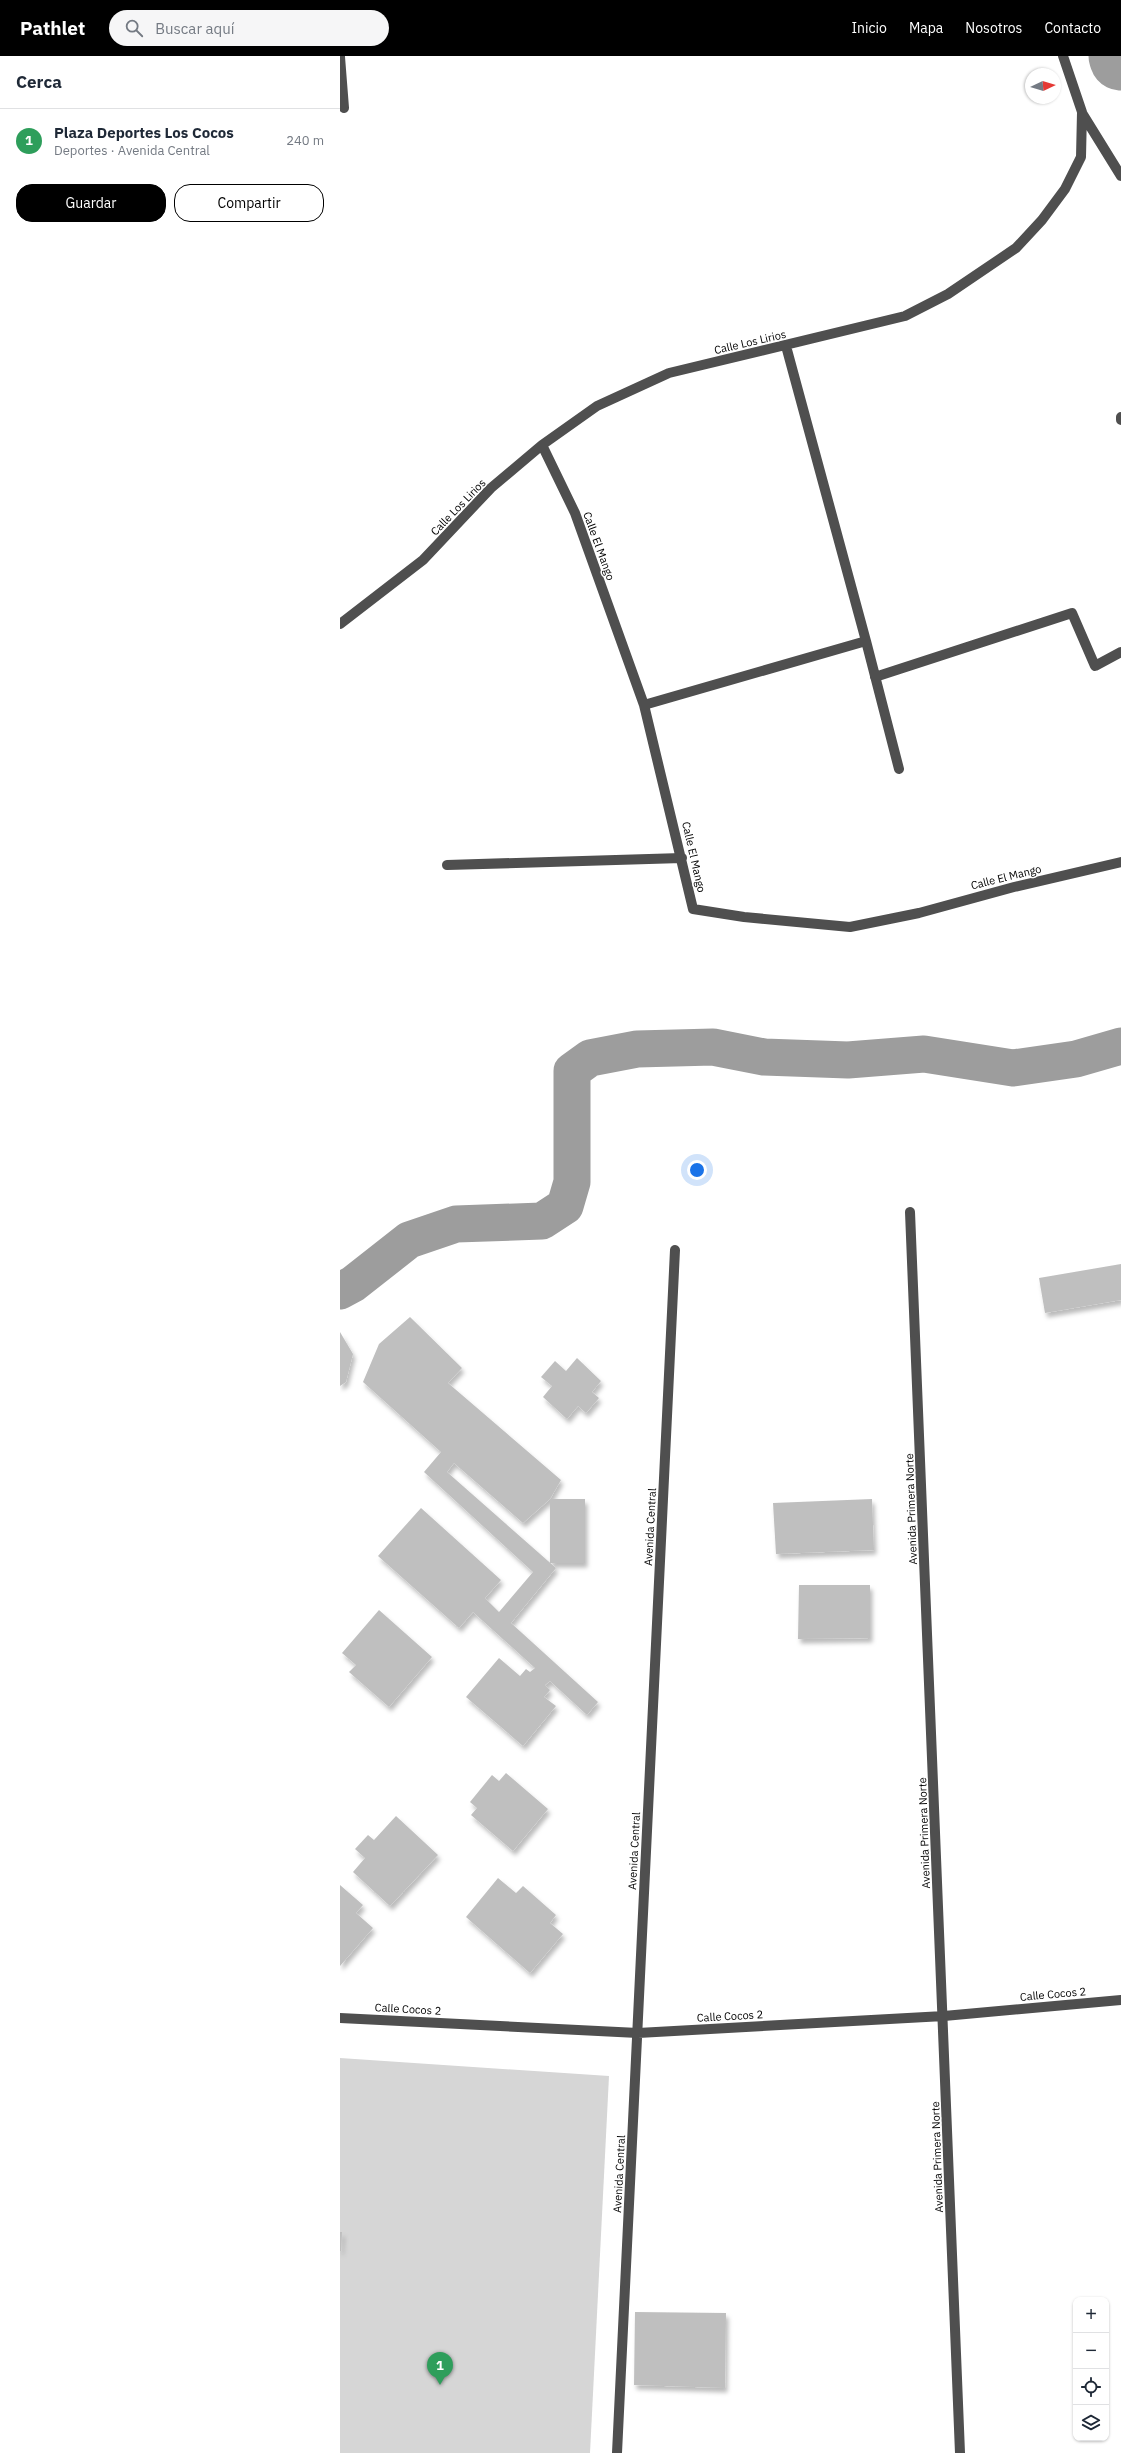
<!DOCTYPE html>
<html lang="es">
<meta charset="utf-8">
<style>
:root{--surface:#fff;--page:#f6f6f7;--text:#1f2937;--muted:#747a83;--line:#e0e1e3;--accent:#000}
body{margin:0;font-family:"IBM Plex Sans",sans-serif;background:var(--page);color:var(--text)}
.controls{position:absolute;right:12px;bottom:12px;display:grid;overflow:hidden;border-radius:8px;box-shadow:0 1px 3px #0004}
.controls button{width:36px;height:36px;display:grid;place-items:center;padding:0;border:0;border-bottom:1px solid var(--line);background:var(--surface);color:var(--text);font:20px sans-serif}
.compass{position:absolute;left:685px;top:12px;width:36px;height:36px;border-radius:50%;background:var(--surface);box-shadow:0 1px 3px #0004;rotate:86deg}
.you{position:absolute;left:357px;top:1114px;width:14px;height:14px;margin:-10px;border:3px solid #fff;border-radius:50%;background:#1a73e8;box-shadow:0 0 0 6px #1a73e833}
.badge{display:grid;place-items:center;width:26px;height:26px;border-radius:50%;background:var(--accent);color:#fff;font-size:13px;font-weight:700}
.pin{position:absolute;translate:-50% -33px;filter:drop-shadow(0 1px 2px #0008)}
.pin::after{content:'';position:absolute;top:21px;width:14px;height:12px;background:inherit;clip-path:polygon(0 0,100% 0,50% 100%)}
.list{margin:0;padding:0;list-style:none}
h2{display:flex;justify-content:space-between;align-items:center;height:52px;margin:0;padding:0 16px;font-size:17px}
h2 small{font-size:13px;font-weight:400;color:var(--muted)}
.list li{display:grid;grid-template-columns:26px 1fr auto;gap:12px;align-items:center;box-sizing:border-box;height:64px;padding:0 16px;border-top:1px solid var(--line)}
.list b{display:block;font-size:15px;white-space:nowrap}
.list p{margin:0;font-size:13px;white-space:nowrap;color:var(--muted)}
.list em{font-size:13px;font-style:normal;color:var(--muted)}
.actions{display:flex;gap:8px;padding:12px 16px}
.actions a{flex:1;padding:9px 0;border:1px solid var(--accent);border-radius:16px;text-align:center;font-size:14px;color:var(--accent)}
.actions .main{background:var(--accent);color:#fff}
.icon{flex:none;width:22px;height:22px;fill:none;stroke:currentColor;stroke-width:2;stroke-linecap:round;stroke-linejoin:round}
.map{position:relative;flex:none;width:781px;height:2397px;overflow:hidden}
header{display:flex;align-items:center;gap:24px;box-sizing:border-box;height:56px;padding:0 20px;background:var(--accent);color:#fff}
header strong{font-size:19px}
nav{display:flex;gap:22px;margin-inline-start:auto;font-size:14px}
.search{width:280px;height:36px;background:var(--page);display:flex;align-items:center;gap:10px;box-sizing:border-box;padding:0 14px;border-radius:22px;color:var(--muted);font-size:15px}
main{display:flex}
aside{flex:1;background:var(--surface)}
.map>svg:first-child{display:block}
</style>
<header>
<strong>Pathlet</strong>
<div class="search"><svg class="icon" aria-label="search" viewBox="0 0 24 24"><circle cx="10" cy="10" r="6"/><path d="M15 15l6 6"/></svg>Buscar aquí</div>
<nav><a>Inicio</a><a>Mapa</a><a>Nosotros</a><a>Contacto</a></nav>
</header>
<main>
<aside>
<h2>Cerca<small></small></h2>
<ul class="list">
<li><span class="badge" style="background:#2e9e5b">1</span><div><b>Plaza Deportes Los Cocos</b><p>Deportes · Avenida Central</p></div><em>240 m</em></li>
</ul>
<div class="actions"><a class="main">Guardar</a><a>Compartir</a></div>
</aside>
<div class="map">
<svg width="781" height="2397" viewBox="0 0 781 2397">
<defs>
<filter id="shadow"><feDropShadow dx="2.5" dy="4.5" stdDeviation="2" flood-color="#0004"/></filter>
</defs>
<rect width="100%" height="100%" fill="#fff"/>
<path fill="#d6d6d6" d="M0 2002 269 2020 250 2397H0Z"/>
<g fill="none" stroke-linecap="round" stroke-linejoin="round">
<path stroke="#9d9d9d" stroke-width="37" d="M0 1235 13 1228 69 1184 116 1168 202 1165 225 1150 232 1126V1015L250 1002 297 993 373 991 424 1001 508 1004 584 998 673 1012 736 1003 781 990"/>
<path stroke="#9d9d9d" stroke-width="63" d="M780 0 781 3"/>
</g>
<path fill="#bfbfbf" filter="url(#shadow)" d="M781 1208V1244L705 1257 699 1222Z
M70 1261 122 1312 108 1327 221 1424 210 1443 183 1467 114 1407 107 1416 216 1512 171 1567 258 1646 247 1659 210 1625 205 1629 210 1634 204 1641 216 1650 183 1690 126 1641 159 1602 180 1620 186 1613 190 1616 195 1612 133 1556 119 1572 38 1500 81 1452 161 1524 145 1542 159 1556 193 1516 84 1416 101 1396 23 1326 39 1288Z
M0 1276 13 1298 6 1326 0 1330Z
M237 1302 261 1325 252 1336 259 1342 246 1357 238 1350 227 1363 203 1341 212 1330 201 1321 215 1305 226 1315Z
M210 1443H245V1507H210Z
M532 1443 534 1494 436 1498 433 1447Z
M459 1529H530V1582L458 1583Z
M39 1554 92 1601 49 1651 9 1616 16 1609 2 1597Z
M166 1717 208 1753 173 1795 131 1759 137 1752 130 1746 152 1719 159 1725Z
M56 1760 98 1799 50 1850 13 1816 25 1802 15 1793 28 1779 34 1784Z
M158 1822 176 1837 183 1830 216 1859 210 1867 223 1878 190 1917 126 1861Z
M0 1829 23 1849 16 1857 33 1872 0 1910Z
M0 2176H2L1 2195H0Z
M295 2256 386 2257 385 2332 294 2329Z"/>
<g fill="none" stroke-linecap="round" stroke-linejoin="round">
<path stroke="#4f4f4f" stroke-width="10" d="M0 1 4 52
M742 57 781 120
M781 361V364
M202 389 235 457 304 649 353 853 404 861 510 871 579 857 674 831 781 806
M0 568 83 504 151 432 202 389 257 350 329 317 565 260 608 238 676 192 702 164 725 133 741 101 742 56 723 0
M526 585 559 713
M535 621 732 557 755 610 781 596
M304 649 526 585 446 290
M107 809 342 802
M570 1156 620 2397
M0 1962 298 1977 604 1960 781 1944
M277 2397 335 1194"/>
</g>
<g text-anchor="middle" stroke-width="3" stroke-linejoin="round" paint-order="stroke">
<g font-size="11" fill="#000" stroke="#fff">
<text transform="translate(410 286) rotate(-13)" y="4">Calle Los Lirios</text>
<text transform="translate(118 451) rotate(-46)" y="4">Calle Los Lirios</text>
<text transform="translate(259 490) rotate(70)" y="4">Calle El Mango</text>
<text transform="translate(354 801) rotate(77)" y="4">Calle El Mango</text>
<text transform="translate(666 821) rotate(-14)" y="4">Calle El Mango</text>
<text transform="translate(571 1453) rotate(-92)" y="4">Avenida Primera Norte</text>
<text transform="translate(310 1471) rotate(-87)" y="4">Avenida Central</text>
<text transform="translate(584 1777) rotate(-92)" y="4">Avenida Primera Norte</text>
<text transform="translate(294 1795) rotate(-87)" y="4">Avenida Central</text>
<text transform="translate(713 1938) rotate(-5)" y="4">Calle Cocos 2</text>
<text transform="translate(68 1953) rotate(3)" y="4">Calle Cocos 2</text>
<text transform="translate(390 1960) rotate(-3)" y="4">Calle Cocos 2</text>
<text transform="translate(597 2101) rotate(-92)" y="4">Avenida Primera Norte</text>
<text transform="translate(279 2118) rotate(-87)" y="4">Avenida Central</text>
</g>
</g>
</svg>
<div class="controls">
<button>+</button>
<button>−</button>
<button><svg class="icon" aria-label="locate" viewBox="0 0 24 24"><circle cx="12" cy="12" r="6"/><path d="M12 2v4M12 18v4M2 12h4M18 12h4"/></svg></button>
<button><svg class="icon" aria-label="layers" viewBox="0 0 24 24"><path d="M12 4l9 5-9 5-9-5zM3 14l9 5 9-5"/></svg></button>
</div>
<svg class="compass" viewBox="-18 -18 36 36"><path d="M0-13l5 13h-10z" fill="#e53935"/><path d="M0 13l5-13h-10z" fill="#747a83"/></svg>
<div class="you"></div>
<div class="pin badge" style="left:100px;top:2329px;background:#2e9e5b">1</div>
</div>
</main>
